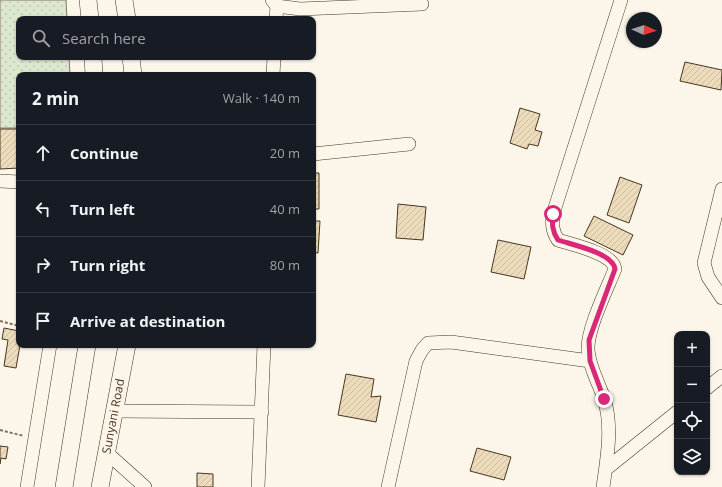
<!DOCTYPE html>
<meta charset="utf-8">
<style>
:root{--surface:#171b24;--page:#20242c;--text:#f1f3f6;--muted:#9ea1a6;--line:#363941}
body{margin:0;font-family:"Open Sans",sans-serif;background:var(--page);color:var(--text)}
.controls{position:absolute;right:12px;bottom:12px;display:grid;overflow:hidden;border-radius:8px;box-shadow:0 1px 3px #0004}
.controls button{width:36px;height:36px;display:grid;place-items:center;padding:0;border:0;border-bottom:1px solid var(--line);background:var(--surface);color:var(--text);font:20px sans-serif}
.compass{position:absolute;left:626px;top:12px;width:36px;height:36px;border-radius:50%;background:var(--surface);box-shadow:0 1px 3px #0004;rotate:93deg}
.stop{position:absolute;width:12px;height:12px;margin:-9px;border:3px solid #db2777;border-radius:50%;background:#fff}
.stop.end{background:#db2777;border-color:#fff;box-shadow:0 1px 4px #0008}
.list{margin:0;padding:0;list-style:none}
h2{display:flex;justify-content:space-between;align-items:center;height:52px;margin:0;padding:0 16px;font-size:17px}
h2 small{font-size:13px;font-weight:400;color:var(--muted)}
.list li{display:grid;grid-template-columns:26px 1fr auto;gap:12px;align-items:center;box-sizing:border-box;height:56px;padding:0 16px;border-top:1px solid var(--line)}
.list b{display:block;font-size:15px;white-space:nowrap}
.list em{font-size:13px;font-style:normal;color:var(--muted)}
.icon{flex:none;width:22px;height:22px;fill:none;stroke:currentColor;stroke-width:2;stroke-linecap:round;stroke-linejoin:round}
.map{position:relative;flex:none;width:722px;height:487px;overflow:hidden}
.search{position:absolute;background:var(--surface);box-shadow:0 1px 3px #0004;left:16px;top:16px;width:300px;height:44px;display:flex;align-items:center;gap:10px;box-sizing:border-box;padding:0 14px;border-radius:8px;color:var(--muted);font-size:15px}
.panel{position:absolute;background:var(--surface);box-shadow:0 1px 3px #0004;left:16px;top:72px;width:300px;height:276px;border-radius:8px}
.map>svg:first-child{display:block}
</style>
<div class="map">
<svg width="722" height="487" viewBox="0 0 722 487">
<defs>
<pattern id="grass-dots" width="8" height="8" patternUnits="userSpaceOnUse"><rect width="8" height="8" fill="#dce7d0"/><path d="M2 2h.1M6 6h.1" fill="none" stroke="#bec7b2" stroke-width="1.8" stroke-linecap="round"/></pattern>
<pattern id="building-hatch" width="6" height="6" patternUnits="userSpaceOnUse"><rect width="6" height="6" fill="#ecdcbc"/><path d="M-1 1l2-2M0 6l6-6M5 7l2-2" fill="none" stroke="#ccbda1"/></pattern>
</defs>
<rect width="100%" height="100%" fill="#fbf6e9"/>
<path fill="url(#grass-dots)" stroke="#887966" d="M0 0H66L67 19H19V57H69L70 75H19V128H0Z"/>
<path fill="url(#building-hatch)" stroke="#4a3520" d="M685 62 722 70 721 90 680 81Z
M520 108 540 114 535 130 542 132 538 146 529 144 527 149 510 143Z
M0 129H19V168L0 169Z
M313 173H319V209H313Z
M620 177 642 185 629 223 607 215Z
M398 204 426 207 423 240 396 238Z
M594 216 633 235 623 255 584 236Z
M313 221H320L318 253 313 252Z
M498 240 531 247 524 279 491 272Z
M4 328 19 331V345H23H20L16 368 4 366 8 340 2 339Z
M346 374 374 379 371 397 381 396 376 422 338 415Z
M0 446 8 447 6 459 1 458 0 464Z
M477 448 511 457 504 480 470 471Z
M197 473 213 474V487H197Z"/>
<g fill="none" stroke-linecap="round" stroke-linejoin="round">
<g stroke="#4a3520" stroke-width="14">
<path id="minor" d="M272 0 277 6 300 9 422 4
M276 19 277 6
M273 75 274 57
M313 154 409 144
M0 181 19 182
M722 189 704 263 708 277 722 298
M707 388 722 376
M114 411 262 412
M106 452 145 487
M606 469 677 412
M27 487 50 345
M258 487 264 345
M388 487 416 361 422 350 428 343 451 342 590 361
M603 487C607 459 613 426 604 399 599 383 589 367 588 350 587 329 607 289 615 269 613 253 573 245 558 240 552 231 552 224 553 214L621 0"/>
</g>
<g stroke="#4a3520" stroke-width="18">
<g id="major">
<path d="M88 0 90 19"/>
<path d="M124 0 127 19"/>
<path d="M93 57 94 75"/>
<path d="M131 57 133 75"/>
<path d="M64 487 87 345"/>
<path id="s1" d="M100 487 127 345"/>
</g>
</g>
<path stroke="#7f6f5c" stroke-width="2" stroke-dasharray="3 2" stroke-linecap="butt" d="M0 321 19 326
M0 430 24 436"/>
<use href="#minor" stroke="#fbf6e9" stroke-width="13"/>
<use href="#major" stroke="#fbf6e9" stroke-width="17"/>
</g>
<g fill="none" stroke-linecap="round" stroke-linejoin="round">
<path stroke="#db2777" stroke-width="5" d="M553 214C552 224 552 231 558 240 573 245 613 253 615 269L589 340 590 361 604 399"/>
</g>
<g text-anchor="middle" stroke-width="3" stroke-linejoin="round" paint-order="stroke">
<g font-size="12" fill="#4a3520" stroke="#fbf6e9">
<text dy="4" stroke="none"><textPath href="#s1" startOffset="72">Sunyani Road</textPath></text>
</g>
</g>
</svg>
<div class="controls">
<button>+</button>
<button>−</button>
<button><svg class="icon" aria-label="locate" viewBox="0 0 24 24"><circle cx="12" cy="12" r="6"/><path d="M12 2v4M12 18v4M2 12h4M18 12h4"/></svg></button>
<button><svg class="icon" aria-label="layers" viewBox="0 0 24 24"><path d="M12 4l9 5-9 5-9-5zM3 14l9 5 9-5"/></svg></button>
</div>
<svg class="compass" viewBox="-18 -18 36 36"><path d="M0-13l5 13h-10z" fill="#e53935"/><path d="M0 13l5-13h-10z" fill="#9ea1a6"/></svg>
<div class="stop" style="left:553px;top:214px"></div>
<div class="stop end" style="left:604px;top:399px"></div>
<div class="search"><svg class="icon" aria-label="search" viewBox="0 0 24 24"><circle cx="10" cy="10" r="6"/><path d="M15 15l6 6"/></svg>Search here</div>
<section class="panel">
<h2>2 min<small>Walk · 140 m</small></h2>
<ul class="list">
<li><svg class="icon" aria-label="ahead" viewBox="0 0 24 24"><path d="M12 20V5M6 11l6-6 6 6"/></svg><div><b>Continue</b></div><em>20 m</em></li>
<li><svg class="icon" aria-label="left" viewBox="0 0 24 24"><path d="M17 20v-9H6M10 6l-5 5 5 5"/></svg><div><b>Turn left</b></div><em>40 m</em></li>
<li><svg class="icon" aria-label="right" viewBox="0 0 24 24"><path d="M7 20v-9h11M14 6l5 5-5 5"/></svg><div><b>Turn right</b></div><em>80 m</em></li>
<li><svg class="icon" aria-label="arrive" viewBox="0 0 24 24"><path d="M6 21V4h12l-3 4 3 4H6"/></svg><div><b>Arrive at destination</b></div></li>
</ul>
</section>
</div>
